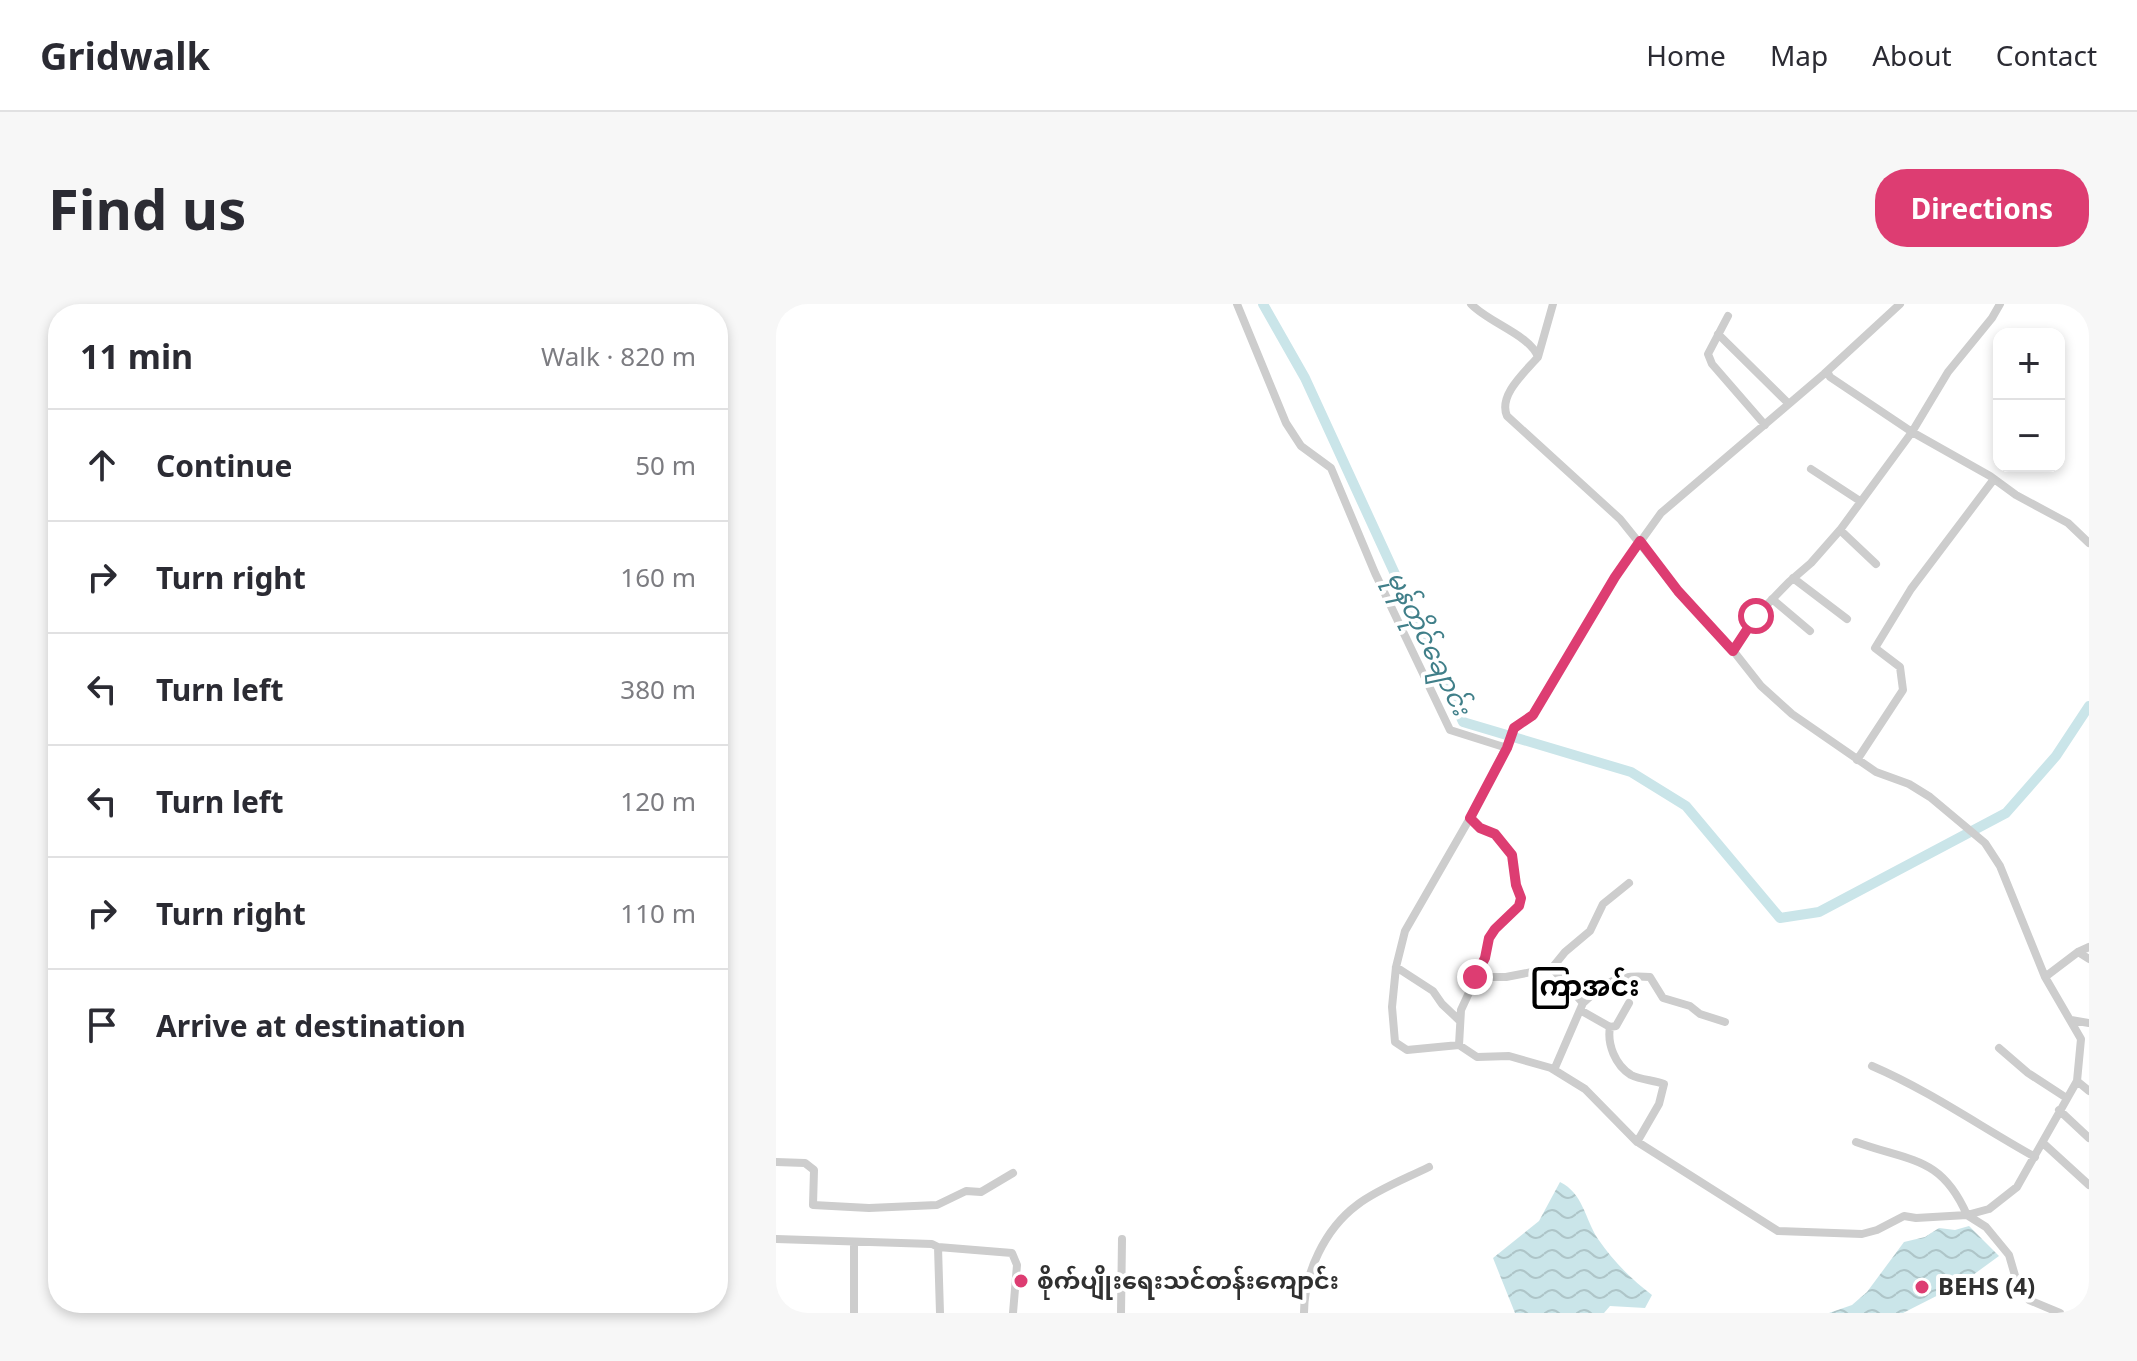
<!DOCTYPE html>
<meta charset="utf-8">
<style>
:root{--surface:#fff;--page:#f7f7f7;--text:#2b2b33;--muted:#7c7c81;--line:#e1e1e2;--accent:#dd3d72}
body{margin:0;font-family:"Noto Sans","Noto Sans Myanmar",sans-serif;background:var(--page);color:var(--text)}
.controls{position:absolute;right:24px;top:24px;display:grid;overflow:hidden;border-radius:16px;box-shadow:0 4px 12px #0003}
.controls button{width:72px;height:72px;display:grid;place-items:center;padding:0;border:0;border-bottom:2px solid var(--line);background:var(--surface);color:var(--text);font:40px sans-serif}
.stop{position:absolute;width:24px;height:24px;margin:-18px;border:6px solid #dd3d72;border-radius:50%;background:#fff}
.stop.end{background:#dd3d72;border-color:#fff;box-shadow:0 2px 8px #0008}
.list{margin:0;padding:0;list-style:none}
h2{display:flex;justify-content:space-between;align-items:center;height:104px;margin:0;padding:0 32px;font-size:34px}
h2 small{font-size:26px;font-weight:400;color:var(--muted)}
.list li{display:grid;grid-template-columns:52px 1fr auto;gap:24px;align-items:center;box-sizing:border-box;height:112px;padding:0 32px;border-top:2px solid var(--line)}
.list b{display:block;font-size:30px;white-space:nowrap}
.list em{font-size:26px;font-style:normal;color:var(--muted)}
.icon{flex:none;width:44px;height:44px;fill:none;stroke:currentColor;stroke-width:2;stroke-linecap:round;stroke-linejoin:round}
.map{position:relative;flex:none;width:1313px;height:1009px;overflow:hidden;border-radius:32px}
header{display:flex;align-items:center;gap:48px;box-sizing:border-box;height:112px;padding:0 40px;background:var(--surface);border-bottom:2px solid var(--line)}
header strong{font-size:38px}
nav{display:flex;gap:44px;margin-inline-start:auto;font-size:28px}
.intro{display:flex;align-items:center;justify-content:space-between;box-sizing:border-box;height:192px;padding:0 48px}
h1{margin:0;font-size:56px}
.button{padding:20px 36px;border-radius:32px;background:var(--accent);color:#fff;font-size:28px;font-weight:700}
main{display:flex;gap:48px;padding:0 48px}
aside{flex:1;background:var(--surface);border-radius:32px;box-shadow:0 4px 12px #0003}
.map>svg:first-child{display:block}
</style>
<header>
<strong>Gridwalk</strong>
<nav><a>Home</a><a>Map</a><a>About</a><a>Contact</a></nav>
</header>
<div class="intro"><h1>Find us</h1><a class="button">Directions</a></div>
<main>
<aside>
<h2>11 min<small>Walk · 820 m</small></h2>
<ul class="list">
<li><svg class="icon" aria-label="ahead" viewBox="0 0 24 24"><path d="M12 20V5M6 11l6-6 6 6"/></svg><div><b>Continue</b></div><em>50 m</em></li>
<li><svg class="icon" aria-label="right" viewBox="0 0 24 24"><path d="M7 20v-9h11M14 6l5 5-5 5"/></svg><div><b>Turn right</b></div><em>160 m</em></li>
<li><svg class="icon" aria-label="left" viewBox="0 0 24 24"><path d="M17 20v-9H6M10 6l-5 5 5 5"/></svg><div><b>Turn left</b></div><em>380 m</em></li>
<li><svg class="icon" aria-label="left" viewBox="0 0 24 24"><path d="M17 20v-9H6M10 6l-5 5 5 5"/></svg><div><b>Turn left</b></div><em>120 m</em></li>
<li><svg class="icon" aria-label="right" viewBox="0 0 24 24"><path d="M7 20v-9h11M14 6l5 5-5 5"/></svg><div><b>Turn right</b></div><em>110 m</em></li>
<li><svg class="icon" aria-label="arrive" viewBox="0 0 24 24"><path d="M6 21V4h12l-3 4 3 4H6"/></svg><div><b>Arrive at destination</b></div></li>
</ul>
</aside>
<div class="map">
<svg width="1313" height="1009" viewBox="0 0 1313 1009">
<defs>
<pattern id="water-waves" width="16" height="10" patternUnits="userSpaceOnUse" patternTransform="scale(2)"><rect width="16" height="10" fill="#cae5e9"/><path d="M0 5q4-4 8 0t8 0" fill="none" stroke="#aec5c8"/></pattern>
</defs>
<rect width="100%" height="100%" fill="#fff"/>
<path fill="url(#water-waves)" d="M784 878C807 889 809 915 822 935 837 957 855 975 876 991L869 1004 834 1002 828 1009H739L717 954 763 917Z
M1193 922 1223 952 1186 979 1127 1009H1053L1076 1001 1091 988 1128 938 1149 933 1163 924 1179 926Z"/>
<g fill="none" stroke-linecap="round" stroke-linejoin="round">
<path stroke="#cae5e9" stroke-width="10" d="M487 0 529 74 687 418 855 468 910 502 1004 614 1043 608 1230 509 1280 452 1313 402"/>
<path stroke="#cdcdcd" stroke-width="8" d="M461 0 510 119 525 142 555 164 599 269 674 426 731 444
M695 0C713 19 754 31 762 53 749 68 722 91 731 112L844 215 902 287 959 349 985 382 1016 410 1100 468 1133 480 1154 493 1209 539 1224 562 1269 673 1305 735 1301 777 1313 787
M1124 0 1048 70 885 209 839 273 757 411 738 424 722 461 694 514 629 627 620 663 616 703 619 738 631 746 683 741 701 753 733 752 775 764 809 785 860 837 1002 927 1086 930 1101 926 1128 912 1140 914 1191 911 1210 923 1233 951 1240 975 1253 996 1284 1009
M952 12 932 50 936 60 989 121
M942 30 1013 100
M762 53 777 0
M1051 67 1054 73 1136 128 1214 172 1240 191 1292 219 1313 239
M1035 165 1084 197
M1064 226 1100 260
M1017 274 1071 315
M996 295 1034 327
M957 347 980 312 1013 278 1035 259 1064 226 1136 128 1172 68 1216 14 1224 0
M1081 456 1127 386 1124 363 1099 344 1135 285 1218 175
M1302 648 1313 655
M620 663 657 687 666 700 684 717
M776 664 789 648 814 627 827 600 853 579
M699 673H730L776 664 807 699 778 766
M1269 673 1302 648 1313 643
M807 699C831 677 841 670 874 673L887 694 914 702 924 710 949 718
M804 706 834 723C831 740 839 761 855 771 865 776 877 776 888 780L883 800 861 838
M1295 716 1313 719
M834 723 840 722 853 699
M683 741 685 706 709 654 713 634 719 625 743 602 745 594 740 581 736 551 719 530 704 524 694 514
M1223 744 1252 769 1289 793
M1096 762C1154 787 1205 823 1259 853
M1283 806 1313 834
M1080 838C1135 858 1165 852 1191 911L1213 905 1241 883 1301 777
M1267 839 1313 881
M0 858 29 859 38 866 37 901 93 904 161 901 190 887 205 888 237 869
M0 935 156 940 162 943 236 949 241 961 237 1009
M162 943 164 1009
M78 1009V938
M345 1009 346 935
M528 1009C528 969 549 925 581 901 600 886 631 874 653 863"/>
</g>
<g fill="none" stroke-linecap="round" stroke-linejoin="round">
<path stroke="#dd3d72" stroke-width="10" d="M699 673 709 654 713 634 719 625 743 602 745 594 740 581 736 551 719 530 704 524 694 514 731 444 738 424 757 411 839 273 864 237 902 287 957 347 980 312"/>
</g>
<g fill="#dd3d72" stroke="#fff" stroke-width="3">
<circle cx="245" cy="977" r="8"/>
<circle cx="1146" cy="983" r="8"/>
</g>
<g text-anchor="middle" stroke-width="8" stroke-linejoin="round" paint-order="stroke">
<g font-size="24" font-weight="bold" fill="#303030" stroke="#fff" text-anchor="start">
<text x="261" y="985">စိုက်ပျိုးရေးသင်တန်းကျောင်း</text>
<text x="1162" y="991">BEHS (4)</text>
</g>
<g font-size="26" font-style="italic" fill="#407f89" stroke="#fff">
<text transform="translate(653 339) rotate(64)" y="9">မုန်တိုင်ချောင်း</text>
</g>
<g font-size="28" font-weight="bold" fill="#000" stroke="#fff">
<text x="809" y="692">ကြာအင်း</text>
</g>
</g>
</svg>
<div class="controls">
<button>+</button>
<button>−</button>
</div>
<div class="stop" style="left:980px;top:312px"></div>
<div class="stop end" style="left:699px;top:673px"></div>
</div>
</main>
